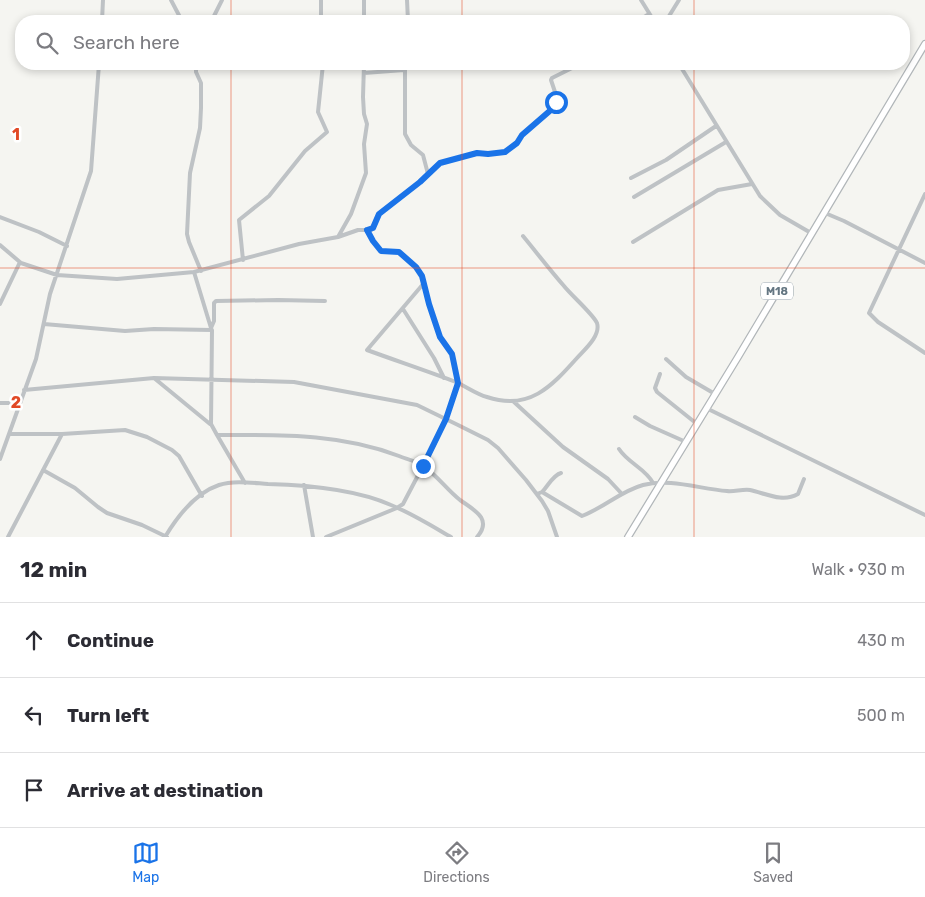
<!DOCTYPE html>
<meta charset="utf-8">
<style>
:root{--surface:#fff;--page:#f7f7f7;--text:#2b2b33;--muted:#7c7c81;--line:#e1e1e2;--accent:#1a73e8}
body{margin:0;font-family:Rubik,sans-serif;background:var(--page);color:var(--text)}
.stop{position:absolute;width:15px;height:15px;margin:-11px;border:4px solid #1a73e8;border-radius:50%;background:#fff}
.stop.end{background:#1a73e8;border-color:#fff;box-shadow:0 1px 5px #0008}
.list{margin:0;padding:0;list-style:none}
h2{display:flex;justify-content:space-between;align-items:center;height:65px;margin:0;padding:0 20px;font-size:21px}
h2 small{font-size:16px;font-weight:400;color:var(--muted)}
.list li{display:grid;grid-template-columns:32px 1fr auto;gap:15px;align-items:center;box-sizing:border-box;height:75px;padding:0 20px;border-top:1px solid var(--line)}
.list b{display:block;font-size:19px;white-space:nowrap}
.list em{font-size:16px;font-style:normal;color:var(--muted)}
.icon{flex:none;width:28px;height:28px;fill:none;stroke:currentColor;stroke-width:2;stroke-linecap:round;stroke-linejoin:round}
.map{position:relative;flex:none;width:925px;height:537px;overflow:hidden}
.search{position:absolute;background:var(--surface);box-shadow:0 2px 8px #0003;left:15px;right:15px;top:15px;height:55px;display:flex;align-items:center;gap:12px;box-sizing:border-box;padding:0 18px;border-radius:20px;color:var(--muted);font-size:19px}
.sheet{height:290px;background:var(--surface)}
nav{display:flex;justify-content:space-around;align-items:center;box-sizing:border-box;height:70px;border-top:1px solid var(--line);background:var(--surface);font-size:14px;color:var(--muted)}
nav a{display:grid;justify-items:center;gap:2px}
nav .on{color:var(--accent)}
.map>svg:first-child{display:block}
</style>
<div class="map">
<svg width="925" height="537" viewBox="0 0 925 537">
<rect width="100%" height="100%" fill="#f5f5f1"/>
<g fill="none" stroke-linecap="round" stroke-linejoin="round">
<g stroke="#b1b6b9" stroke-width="8">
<path id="primary" d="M628 537 738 357 925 44"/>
</g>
<path stroke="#bec2c5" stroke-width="4" d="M171 0 182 21
M321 0V21
M407 0 408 21
M641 0 654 21
M102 21 103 0
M214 21V16L222 0
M364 21V0
M638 21 649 14
M666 21 679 0
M196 64V72L201 83V108L200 128 190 173 187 234 189 242 201 271
M405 64V134L411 145 423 155 428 174
M679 64 760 196 780 215 811 233
M364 73 404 70
M631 178 666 160 716 126
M925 194 869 313 878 322 925 353
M634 197 726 142
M825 213 844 221 925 263
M0 217 39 232 67 246
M338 237 351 214 366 173 364 144 367 124 364 114 363 97 364 64
M633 242 718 190 752 184
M0 245 21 263 57 275 117 279 194 272 299 244 338 237 358 230H371L379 214 420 182 440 163 477 153 489 154 505 152 517 143 522 135 555 106 557 98 551 80 552 78 580 64
M243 260 239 220 269 196 305 151 327 132 318 112 323 64
M194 272 211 328
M424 283 367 350C397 361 427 371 456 382 467 387 476 394 487 397 529 411 551 387 577 358 584 350 601 336 597 323 593 314 571 295 564 286 550 270 537 253 523 236
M0 304 20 262
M403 309 434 358 444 378
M44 324 125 331 154 329 212 330 211 424 217 435
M211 328 214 321V303L216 301 278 300 325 301
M666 359 686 377 715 394
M660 374 655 388 657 392 697 424
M154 378 210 424
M24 390 154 378 294 382 417 405 458 425 488 440 498 448 526 480 542 501 548 511 557 537
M514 402 563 447 608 479 622 494
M0 403H19
M706 408 925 515
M635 417 650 426 686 442
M9 434H62L125 430 147 437 172 450 179 456 202 496
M619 449C628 463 646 469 653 483
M0 459 36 359 50 294 91 171 99 64
M43 470 75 488 98 507 107 513 142 525 167 537
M245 483 217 435C279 435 340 433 399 456 406 459 417 461 423 466 437 475 447 490 460 500 474 510 493 519 477 537
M304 485 313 537
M542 492C548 486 553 475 561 473
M537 494 542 492 582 516C603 508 621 491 643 485 670 478 700 489 727 491 734 492 742 489 750 490 765 493 782 503 798 494L804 479
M8 537 62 434
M165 537C177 517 195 493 219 485 234 480 253 483 268 484 306 485 355 489 391 505 411 513 432 526 451 537
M326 537 397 508 403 504 435 443 446 419 458 383 452 354 440 337 429 304 422 276 416 267 399 252 381 251 373 241 367 230"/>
<use href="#primary" stroke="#fff" stroke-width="5.5"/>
</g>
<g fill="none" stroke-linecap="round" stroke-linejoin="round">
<path stroke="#1a73e8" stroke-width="6" d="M423 466 446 419 458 383 452 354 440 337 429 304 422 276 416 267 399 252 381 251 373 241 367 230 373 228 379 214 420 182 440 163 477 153 488 154 505 152 517 143 522 135 552 109 556 102"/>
</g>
<path fill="none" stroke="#e14926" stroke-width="1" stroke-opacity="0.55" d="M231 0V21M462 0V21M694 0V21M231 64V537M462 64V537M694 64V537M0 268H925"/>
<g text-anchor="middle" stroke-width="5" stroke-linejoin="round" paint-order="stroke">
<rect fill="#fff" stroke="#929fa8" stroke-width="1" x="761" y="282.5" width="32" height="17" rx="4"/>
<g font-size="11" font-weight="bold" fill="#647682">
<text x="777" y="295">M18</text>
</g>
</g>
<g font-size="16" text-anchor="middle" font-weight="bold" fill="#e14926" stroke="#fff" stroke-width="5" stroke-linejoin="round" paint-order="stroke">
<text x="16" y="140">1</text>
<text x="16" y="408">2</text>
</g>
</svg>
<div class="stop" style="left:556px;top:102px"></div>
<div class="stop end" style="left:423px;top:466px"></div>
<div class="search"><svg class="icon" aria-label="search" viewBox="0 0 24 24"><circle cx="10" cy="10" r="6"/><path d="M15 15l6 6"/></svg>Search here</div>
</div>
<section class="sheet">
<h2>12 min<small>Walk · 930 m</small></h2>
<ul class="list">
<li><svg class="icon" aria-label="ahead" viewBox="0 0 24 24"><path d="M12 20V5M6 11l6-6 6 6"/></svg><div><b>Continue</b></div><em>430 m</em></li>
<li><svg class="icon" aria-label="left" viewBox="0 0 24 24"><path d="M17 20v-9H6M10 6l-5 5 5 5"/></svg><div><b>Turn left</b></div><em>500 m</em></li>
<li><svg class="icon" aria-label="arrive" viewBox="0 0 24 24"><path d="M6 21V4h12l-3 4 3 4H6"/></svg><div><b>Arrive at destination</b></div></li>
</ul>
</section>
<nav>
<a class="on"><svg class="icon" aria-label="map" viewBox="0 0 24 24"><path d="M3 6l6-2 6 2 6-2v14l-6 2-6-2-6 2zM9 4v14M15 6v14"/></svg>Map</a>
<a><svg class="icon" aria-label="directions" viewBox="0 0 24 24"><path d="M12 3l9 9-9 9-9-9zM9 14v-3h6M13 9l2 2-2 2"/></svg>Directions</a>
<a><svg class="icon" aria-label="saved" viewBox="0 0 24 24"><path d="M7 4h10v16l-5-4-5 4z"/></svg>Saved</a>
</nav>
